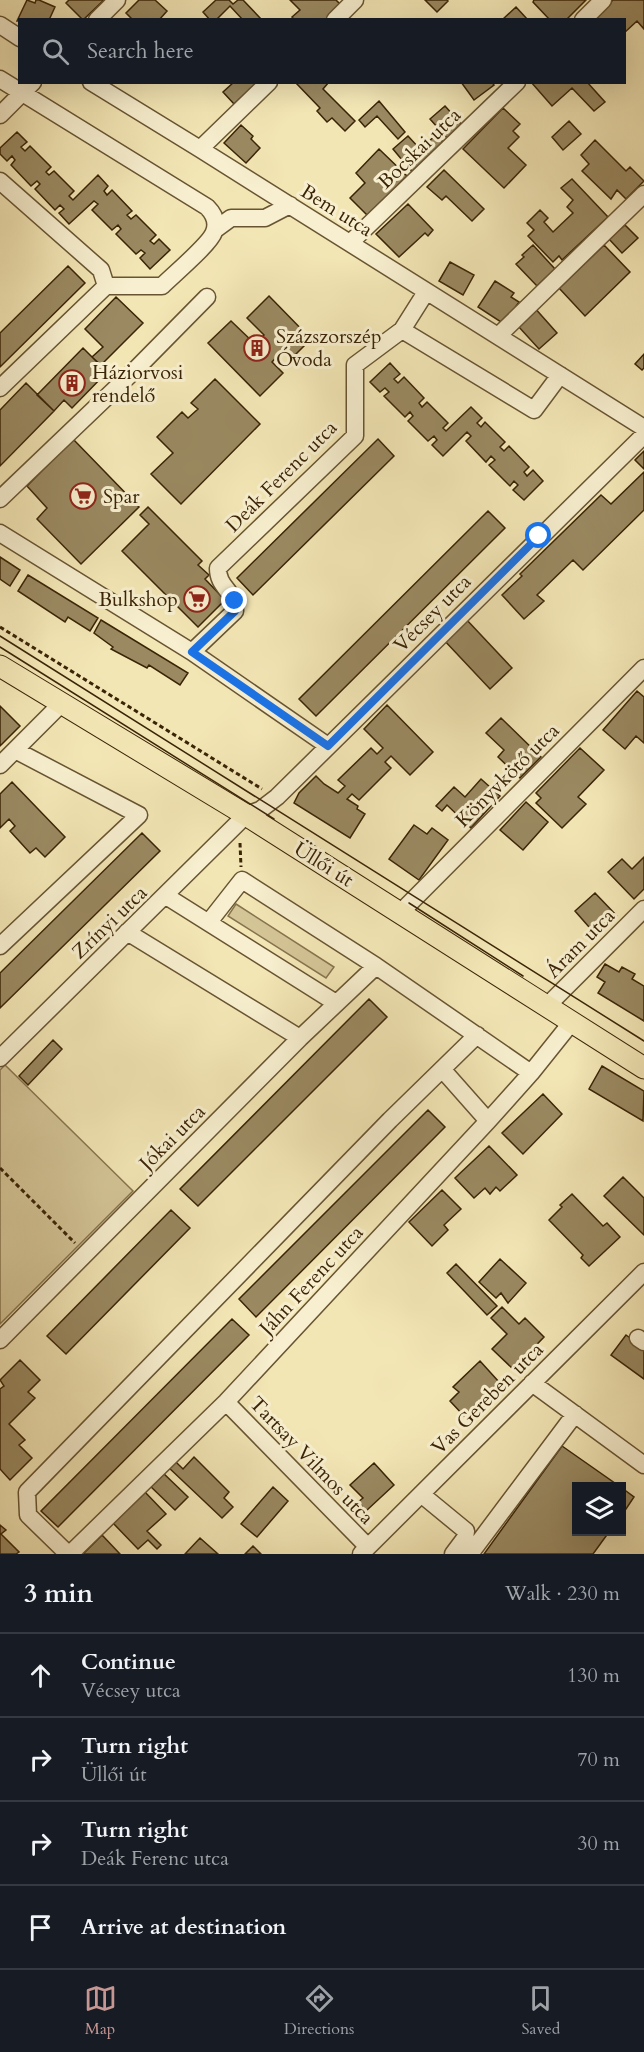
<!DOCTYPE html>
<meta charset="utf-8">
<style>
:root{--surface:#171b24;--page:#242831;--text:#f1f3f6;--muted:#9ea1a6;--line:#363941;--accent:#c59692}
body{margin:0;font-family:Cardo,serif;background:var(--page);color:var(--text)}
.controls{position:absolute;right:18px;bottom:18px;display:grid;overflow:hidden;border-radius:0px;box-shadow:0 6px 24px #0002}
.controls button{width:54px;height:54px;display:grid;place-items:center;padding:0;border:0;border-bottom:2px solid var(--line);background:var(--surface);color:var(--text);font:30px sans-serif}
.stop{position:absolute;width:18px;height:18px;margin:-14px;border:4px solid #1a73e8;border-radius:50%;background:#fff}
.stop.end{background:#1a73e8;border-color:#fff;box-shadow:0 2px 6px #0008}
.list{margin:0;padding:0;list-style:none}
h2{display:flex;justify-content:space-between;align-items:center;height:78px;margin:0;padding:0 24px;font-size:26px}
h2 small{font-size:20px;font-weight:400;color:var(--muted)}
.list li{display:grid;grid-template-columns:39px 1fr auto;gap:18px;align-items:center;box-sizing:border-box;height:84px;padding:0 24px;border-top:2px solid var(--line)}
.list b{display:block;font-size:22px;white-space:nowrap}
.list p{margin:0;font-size:20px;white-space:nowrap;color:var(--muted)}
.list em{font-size:20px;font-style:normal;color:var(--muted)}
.icon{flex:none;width:33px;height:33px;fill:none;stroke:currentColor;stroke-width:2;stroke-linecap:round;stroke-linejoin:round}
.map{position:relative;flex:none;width:644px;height:1554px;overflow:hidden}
.search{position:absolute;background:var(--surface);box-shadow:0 6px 24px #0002;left:18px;right:18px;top:18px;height:66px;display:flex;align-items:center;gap:15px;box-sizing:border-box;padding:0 21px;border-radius:0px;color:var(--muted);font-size:22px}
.sheet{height:414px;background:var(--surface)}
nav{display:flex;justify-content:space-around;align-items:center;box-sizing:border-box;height:84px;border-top:2px solid var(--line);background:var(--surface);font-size:16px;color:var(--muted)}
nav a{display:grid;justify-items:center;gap:3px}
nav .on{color:var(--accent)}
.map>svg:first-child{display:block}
</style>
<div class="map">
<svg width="644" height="1554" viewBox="0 0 644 1554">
<rect width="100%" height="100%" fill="#f3e6b5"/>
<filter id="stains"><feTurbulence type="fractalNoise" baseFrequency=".00333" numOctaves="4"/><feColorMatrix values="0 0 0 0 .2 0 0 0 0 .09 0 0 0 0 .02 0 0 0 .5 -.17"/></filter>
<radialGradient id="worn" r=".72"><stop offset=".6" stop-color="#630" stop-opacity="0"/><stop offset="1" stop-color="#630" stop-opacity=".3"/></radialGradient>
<path fill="#d4c597" stroke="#87744e" stroke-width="1.5" d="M236 904 334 967 326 978 228 916Z
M5 1065 133 1191 0 1324V1070Z"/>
<path fill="#9a8961" stroke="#3a2406" stroke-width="1.5" d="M27 0 35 3 36 0H39L55 7 49 20 17 21Z
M69 0H104L83 20 66 3Z
M139 0H155L167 11 159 20H133L126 13Z
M216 0H229L233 4 238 0H243L262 20H243L230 6 216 20H210L203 12Z
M290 0H336L341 5 326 20H295L292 17 300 10Z
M425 0H447L448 1 437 12Z
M534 0H586L566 20H550L533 2Z
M613 0H644V29L637 21 624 33V20H592Z
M516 7 528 20H502Z
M234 82H258L234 104 223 92Z
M295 82H329L323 89 355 121 345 131 332 118 327 122 317 111 320 108Z
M461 82H492L494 85 474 100Z
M531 82H587L605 102 594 111 572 88 552 106Z
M379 101 405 132 398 139 377 116 365 127 359 120Z
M445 106 462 125 447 138 430 119Z
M503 108 520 124 513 131 519 137 508 148 526 165 504 188 463 149Z
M569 121 581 134 563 150 552 137Z
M241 125 253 136 251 139 260 148 246 163 224 143Z
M17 132 27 142 21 147 25 151 30 146 51 167 46 172 49 175 54 171 74 191 69 196 73 200 98 175 108 186 104 191 107 195 112 190 132 211 127 215 131 219 136 215 156 235 150 241 154 244 159 239 170 250 150 269 140 258 145 253 141 250 136 254 116 234 121 229 118 225 112 230 92 210 98 204 94 201 69 224 59 213 64 209 60 205 55 210 35 189 40 184 37 181 31 186 11 165 15 160 12 156 7 161 0 154V148Z
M436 135 443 142 412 172 393 149 408 136 420 149Z
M595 140 626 171 630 167 644 181 626 199 617 190 611 199 582 171 589 164 581 155Z
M379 149 407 176 368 216 350 198 365 183 356 173Z
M444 170 484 209 472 221 446 196 442 200 427 187Z
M572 179 608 217 562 260 559 256 553 262 528 236 534 230 527 223 540 210 548 218 544 222 553 232 573 213 567 207 573 200 561 188Z
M408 204 433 230 428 236 425 233 399 257 376 234Z
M625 225 638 238 622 253 609 239Z
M533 245 555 269 537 286 516 264 524 257 522 255Z
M604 245 630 272 585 316 559 288Z
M450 262 474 275 463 295 439 281Z
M68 266 85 283 0 367V333Z
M495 281 514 293 511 297 519 302 504 324 478 307Z
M269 296 311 339 291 359 282 351 272 362 283 373 260 396 208 343 231 321 255 344 264 335 247 318Z
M116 297 143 323 101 365 92 357 103 347 85 329Z
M533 306 557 333 539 349 518 326Z
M83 348 107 372 72 408 64 400 54 411 37 395Z
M644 354V368L642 370 635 364Z
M390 363 400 374 394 379 398 383 404 377 424 398 419 403 422 407 427 402 448 423 443 428 446 431 471 407 482 418 477 423 481 427 485 422 505 442 500 447 504 451 509 446 529 467 524 472 527 476 533 470 543 481 524 500 513 490 518 485 514 481 510 486 489 465 495 460 491 456 486 462 466 441 471 436 467 432 443 456 432 445 437 440 434 436 428 441 408 421 413 416 410 412 405 417 384 396 389 392 385 388 380 392 370 382Z
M215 379 260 424 181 504 151 474 173 453 157 437 182 412 188 418 198 409 191 403Z
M26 383 54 411 0 466V410Z
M73 439 139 507 81 564 37 519 47 508 27 486Z
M378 439 394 456 253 595 237 578Z
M644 451V469L635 460Z
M644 472V510L583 570 573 560 537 595 544 601 524 619 502 595 522 576 520 574 601 495 611 504Z
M148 507 202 561 198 565 209 575 205 579 225 600 198 627 122 551 149 524 140 515Z
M488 511 505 528 316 716 299 699Z
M0 557 20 570 10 586 0 579Z
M28 575 98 618 90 631 68 617 65 622 18 591Z
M465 618 512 668 490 689 443 639Z
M101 620 188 673 180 685 149 665 147 668 111 649 113 647 94 633Z
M637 691 644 697V743L636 736 625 749 603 730Z
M387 705 433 752 410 775 391 756 385 762 391 768 359 800 352 794 347 799 358 806 357 809 365 814 350 838 294 803 299 793 316 776 324 784 338 793 345 786 338 780 371 748 377 754 383 748 364 729Z
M0 706 20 726 0 746Z
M501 718 541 757 520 778 498 757 504 750 486 733Z
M580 748 604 770 578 797 586 804 562 828 536 803 541 798 536 793Z
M481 779 500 796 471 828 447 805 442 811 436 806 454 787 465 797Z
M12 782 65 837 45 857 36 848 30 853 10 831 15 826 9 819 0 828V794Z
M526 802 548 822 523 850 500 830Z
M414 825 427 834 432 828 448 840 419 880 389 859Z
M142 833 160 851 0 1008V973Z
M644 857V889L634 899 608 872 622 859 632 869Z
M595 893 617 916 596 935 575 911Z
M605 964 619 972 622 967 635 974 632 979 644 986V1021L598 993 605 982 597 977Z
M369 999 387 1017 198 1206 180 1189Z
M53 1040 62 1049 28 1085 19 1076Z
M602 1066 644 1091 643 1121 589 1089Z
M543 1094 562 1114 523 1154 502 1133Z
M428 1110 445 1127 256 1317 239 1299Z
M489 1146 517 1175 500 1191 496 1187 490 1194 485 1188 474 1198 455 1178Z
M623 1177 644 1198V1235L604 1196Z
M442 1190 461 1209 444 1225 448 1230 432 1246 409 1222Z
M572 1194 603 1226 607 1223 620 1237 589 1266 581 1258 583 1255 549 1220 562 1207 560 1205Z
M171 1210 190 1228 66 1354 47 1336Z
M500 1259 526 1283 508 1303 501 1293 496 1298 479 1282Z
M456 1264 497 1306 487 1315 447 1273Z
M502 1307 519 1324 525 1318 544 1337 513 1369 492 1349 507 1334 491 1318Z
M232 1319 249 1335 58 1527 41 1511Z
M626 1335 644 1348V1379L611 1355Z
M20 1360 40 1380 28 1392 35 1398 9 1424 25 1440 19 1445 32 1458 10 1480 0 1469V1389L4 1386 0 1380Z
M480 1361 499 1382 464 1416 450 1401 459 1392 453 1387Z
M562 1446 619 1486H576V1532H609L593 1554H484Z
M194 1457 229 1492 224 1498 233 1507 222 1518 167 1466 173 1459 183 1469Z
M374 1463 394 1485 366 1511 358 1502 363 1498 350 1485Z
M161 1471 188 1497 175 1510 148 1484Z
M273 1487 288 1501 257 1537 241 1524Z
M622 1488 634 1497 622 1515Z
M144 1491 166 1514 147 1531 161 1545 157 1549 148 1540 138 1549 112 1522Z
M0 1525 6 1530 1 1534 19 1552 16 1554H0Z
M102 1535 120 1554H83Z
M200 1538 218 1554H185Z
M253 1546 261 1554H245Z"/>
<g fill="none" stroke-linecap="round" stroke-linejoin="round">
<g stroke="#685432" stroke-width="19">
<path id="minor" d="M97 20 117 0
M335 20 355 0
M583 20 603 0
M0 25 20 38
M0 79 207 207C214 214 218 222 214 232 210 244 173 275 162 286H106L0 388
M91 82 200 149 644 428
M0 115 33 82
M200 149 269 82
M0 181 101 270 106 286
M216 229 231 218H265L290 205
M350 243 517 82
M402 330 534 410 560 375
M498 336 644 194
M0 499 136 369 207 297
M0 533 192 652 328 746
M192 652 235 611C235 589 218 589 218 568L355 436V365L402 330 426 292
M0 765 62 703
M166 896 336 1003
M401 912 644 668
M209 922 242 880 376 966 531 1073
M127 932 300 1038
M0 946 139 815 15 750
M546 1007 644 909
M0 1058 246 815 260 810 277 797 644 435
M442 1069 488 1121
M638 1338 644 1342
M0 1340 300 1038 376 966
M532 1383 644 1465
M226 1402 368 1547
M421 1494 466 1531 465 1538 453 1554
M68 1554 28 1515 27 1492 390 1120 477 1035
M70 1554 226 1402 488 1121 531 1073 571 1023
M361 1554 644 1272
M470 1554 575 1414"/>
</g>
<g stroke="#3a2406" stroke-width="23">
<path id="major" d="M0 666 246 815 644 1068"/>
</g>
<path stroke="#3a2406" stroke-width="3" stroke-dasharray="4.5 3" stroke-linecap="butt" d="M0 627 262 789
M240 843 241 867
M0 1168 75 1243"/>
<use href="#minor" stroke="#f7efcf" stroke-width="16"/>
<use href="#major" stroke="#f3e6b5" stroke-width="21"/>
<path stroke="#3a2406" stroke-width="1.5" d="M0 636 644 1041
M0 647 274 819
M409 903 523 976"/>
</g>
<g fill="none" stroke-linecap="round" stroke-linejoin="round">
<path stroke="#1a73e8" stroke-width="8" d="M235 601V611L192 652 328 746 539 536"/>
</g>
<defs>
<g id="building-ring" transform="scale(1.35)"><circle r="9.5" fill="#f7efcf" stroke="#8f2418" stroke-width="1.5"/><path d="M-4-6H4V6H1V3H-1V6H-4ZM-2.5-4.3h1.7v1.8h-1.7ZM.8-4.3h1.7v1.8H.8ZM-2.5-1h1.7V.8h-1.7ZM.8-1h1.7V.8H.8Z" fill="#8f2418"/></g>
<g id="supermarket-ring" transform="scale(1.35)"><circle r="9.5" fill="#f7efcf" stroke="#8f2418" stroke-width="1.5"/><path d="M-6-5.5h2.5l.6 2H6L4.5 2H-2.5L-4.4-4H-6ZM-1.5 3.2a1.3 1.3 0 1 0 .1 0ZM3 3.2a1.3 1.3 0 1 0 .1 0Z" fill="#8f2418"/></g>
</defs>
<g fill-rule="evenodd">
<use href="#building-ring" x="257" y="348"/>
<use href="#building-ring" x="72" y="383"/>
<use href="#supermarket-ring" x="83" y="496"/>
<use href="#supermarket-ring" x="197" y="599"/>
</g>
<g text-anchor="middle" stroke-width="6" stroke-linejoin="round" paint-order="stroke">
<g font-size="20" fill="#3a2406" stroke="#f7efcf">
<text transform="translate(419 148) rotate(-44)" y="7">Bocskai utca</text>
<text transform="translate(337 210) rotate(32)" y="7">Bem utca</text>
<text transform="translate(281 476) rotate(-45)" y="7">Deák Ferenc utca</text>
<text transform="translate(432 613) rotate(-45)" y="7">Vécsey utca</text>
<text transform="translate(507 775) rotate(-45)" y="7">Könyvkötő utca</text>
<text transform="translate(324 864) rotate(32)" y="7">Üllői út</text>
<text transform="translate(109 922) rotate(-44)" y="7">Zrínyi utca</text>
<text transform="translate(580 943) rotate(-45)" y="7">Áram utca</text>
<text transform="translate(172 1137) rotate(-45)" y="7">Jókai utca</text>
<text transform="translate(311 1280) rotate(-47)" y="7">Jáhn Ferenc utca</text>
<text transform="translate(487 1398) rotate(-45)" y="7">Vas Gereben utca</text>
<text transform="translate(312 1460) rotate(46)" y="7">Tartsay Vilmos utca</text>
</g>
<g font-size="20" fill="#3a2406" stroke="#f7efcf" text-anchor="start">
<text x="276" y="343">Százszorszép<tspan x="276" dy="23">Óvoda</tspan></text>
<text x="92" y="379">Háziorvosi<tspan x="92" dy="23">rendelő</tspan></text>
<text x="103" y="503">Spar</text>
<text x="178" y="606" text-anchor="end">Bulkshop</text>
</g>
</g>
<rect width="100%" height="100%" filter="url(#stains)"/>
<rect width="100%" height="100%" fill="url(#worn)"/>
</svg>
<div class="controls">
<button><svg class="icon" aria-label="layers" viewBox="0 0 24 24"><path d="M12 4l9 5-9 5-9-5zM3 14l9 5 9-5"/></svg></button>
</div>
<div class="stop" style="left:539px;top:536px"></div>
<div class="stop end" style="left:235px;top:601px"></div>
<div class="search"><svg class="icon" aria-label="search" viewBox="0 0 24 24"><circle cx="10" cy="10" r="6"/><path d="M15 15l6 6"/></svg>Search here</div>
</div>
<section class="sheet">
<h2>3 min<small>Walk · 230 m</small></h2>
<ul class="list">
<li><svg class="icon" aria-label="ahead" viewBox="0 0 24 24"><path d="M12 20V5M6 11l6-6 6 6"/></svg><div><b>Continue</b><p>Vécsey utca</p></div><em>130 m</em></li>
<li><svg class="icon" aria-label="right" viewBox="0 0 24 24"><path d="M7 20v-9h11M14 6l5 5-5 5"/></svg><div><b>Turn right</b><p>Üllői út</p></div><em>70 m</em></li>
<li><svg class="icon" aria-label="right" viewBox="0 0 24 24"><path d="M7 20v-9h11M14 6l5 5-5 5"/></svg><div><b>Turn right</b><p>Deák Ferenc utca</p></div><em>30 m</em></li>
<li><svg class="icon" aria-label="arrive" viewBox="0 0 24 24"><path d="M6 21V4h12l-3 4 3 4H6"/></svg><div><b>Arrive at destination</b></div></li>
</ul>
</section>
<nav>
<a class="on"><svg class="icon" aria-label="map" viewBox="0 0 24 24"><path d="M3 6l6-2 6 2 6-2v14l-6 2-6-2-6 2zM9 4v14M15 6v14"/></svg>Map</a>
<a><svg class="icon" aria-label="directions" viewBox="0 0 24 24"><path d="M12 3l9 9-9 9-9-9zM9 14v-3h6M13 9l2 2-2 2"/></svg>Directions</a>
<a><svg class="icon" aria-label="saved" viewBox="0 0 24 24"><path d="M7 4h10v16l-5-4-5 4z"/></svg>Saved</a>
</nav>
